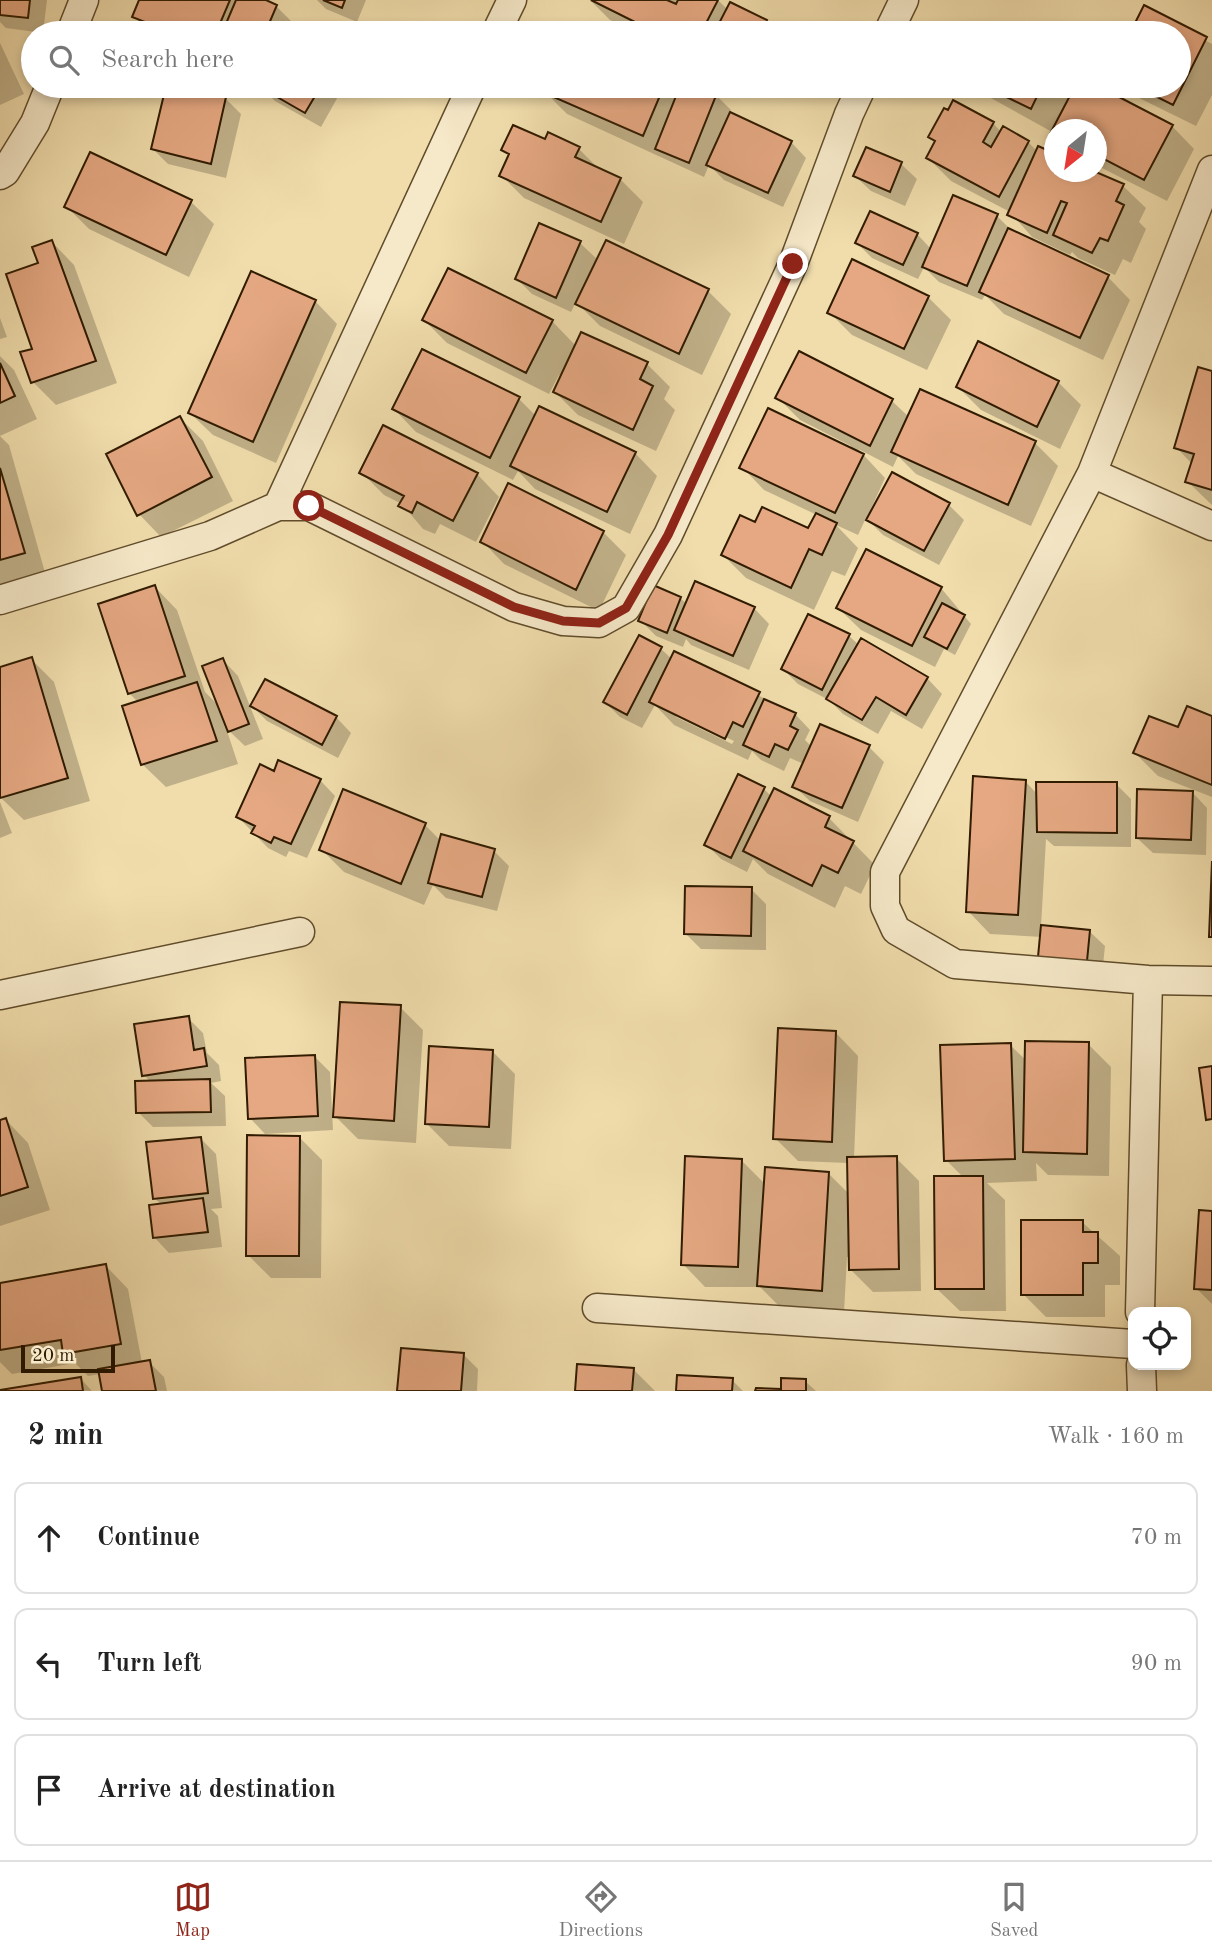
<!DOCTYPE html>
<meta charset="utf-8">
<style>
:root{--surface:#fff;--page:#f6f6f6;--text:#222;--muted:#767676;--line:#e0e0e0;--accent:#8f2418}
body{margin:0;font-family:"Old Standard TT",serif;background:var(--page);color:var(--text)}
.controls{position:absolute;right:21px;bottom:21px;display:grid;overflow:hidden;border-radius:14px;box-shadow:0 4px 10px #0003}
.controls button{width:63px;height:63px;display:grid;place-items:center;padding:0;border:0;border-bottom:2px solid var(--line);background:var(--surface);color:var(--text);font:35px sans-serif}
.compass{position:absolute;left:1044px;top:119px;width:63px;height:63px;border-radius:50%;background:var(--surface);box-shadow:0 4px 10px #0003;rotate:210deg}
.scale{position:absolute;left:21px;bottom:18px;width:94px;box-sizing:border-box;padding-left:7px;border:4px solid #301b00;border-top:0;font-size:19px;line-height:24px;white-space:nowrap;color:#301b00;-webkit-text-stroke:5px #f6e9c9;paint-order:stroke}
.stop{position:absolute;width:21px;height:21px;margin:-16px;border:5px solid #8f2418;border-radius:50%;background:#fff}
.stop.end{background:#8f2418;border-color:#fff;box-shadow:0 2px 7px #0008}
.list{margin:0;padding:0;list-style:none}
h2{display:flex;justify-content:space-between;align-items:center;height:91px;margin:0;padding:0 28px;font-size:30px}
h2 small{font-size:23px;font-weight:400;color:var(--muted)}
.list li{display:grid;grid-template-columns:46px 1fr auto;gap:21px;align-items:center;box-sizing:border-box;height:112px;margin:0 14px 14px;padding:0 14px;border:2px solid var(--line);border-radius:14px}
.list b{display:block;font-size:26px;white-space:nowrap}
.list em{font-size:23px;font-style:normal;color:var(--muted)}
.icon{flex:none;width:38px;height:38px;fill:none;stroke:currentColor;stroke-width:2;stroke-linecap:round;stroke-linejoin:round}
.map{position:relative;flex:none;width:1212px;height:1391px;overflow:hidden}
.search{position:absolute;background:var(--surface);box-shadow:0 4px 10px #0003;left:21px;right:21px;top:21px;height:77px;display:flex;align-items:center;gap:18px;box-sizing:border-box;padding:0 24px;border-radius:38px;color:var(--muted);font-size:26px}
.sheet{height:469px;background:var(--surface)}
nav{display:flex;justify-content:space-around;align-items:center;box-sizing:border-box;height:98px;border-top:2px solid var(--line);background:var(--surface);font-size:19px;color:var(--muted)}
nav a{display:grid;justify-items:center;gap:4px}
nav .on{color:var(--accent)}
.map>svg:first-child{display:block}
</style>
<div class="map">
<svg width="1212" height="1391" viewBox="0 0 1212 1391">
<rect width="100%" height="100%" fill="#f1ddac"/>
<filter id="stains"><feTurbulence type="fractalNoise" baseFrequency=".00286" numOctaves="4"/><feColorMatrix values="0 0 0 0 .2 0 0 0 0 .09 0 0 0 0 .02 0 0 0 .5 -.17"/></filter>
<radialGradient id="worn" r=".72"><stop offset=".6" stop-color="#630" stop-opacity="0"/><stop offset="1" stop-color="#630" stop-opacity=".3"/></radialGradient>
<path fill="#0003" fill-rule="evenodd" d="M0 0H47L43 33 6 28 0 22Z
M141 0H261L276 6 292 22 287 33H151L135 17Z
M317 0H366L357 22 326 9Z
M590 0H718L728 10 731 4 766 22 778 33H637L610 20Z
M1145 8 1212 44V95L1196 126 1135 96 1125 86H1179V33H1132Z
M0 43 24 94 0 105Z
M167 86 226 99 241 114 226 178 168 164 153 149Z
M260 86H344L321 127 275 101Z
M546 86H668L678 96 682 86H693L716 95 731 110 729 114 791 142 806 158 783 207 724 180 709 165 704 177 567 114 544 91Z
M726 86H771L768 92 757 86 751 98Z
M969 86H1094L1172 126 1194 149 1167 201 1096 165V130H1054V133Z
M993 123 1001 132 1028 142 1038 152 1039 148 1054 155V172H1091L1123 186 1146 208 1139 222 1146 229 1131 263 1123 259 1115 275 1078 258 1072 252 1070 255 1032 237 1010 212 951 181 928 158 936 143 931 137Z
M545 141 578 148 601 171 620 179 643 202 624 244 524 198 501 175 510 156 503 150Z
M867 149 901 164 917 179 905 206 871 191 855 176Z
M191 202 214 224 189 277 89 229 66 206Z
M997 216 1012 231 1108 277 1130 300 1103 360 1004 314 985 295 982 300 939 282 924 267 918 279 872 258 857 243 917 234 931 249Z
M52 242 74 265 117 383 56 405 33 382 41 264Z
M606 242 708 291 731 314 702 375 600 326 576 302 571 312 532 294 517 279 580 243 598 260Z
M928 297 951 320 927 370 852 335 829 312Z
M315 301 337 324 276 463 213 435 190 413Z
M0 318 7 337 0 339Z
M424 320 552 321 576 346 647 364 670 387 664 399 675 410 656 451 578 415 555 392 562 376 559 375 549 394 447 343Z
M800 354 892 401 909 417 921 391 1035 443 1058 466 1031 526 916 474 898 456 893 467 858 449 885 478 871 509 949 505 964 520 939 565 883 535 866 518 858 535 836 525 858 548 845 576 832 571 814 610 746 578 723 555 756 524 809 531 817 515 764 490 742 467 850 449 851 446 800 420 777 397Z
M0 356 14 370 37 419 0 436Z
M1212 373V505L1187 481 1192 464 1176 447Z
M1058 382 1081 405 1060 449 981 410 958 387Z
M519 399 536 416 635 453 657 476 630 534 535 489 518 471 513 480 416 432 394 409Z
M180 418 203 441 233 501 161 537 139 514Z
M0 436 9 445 46 576 0 589Z
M361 472 477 474 499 497 476 542 440 524 435 534 423 529 402 504 384 495Z
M603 532 626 555 599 611 504 564 482 541Z
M155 587 177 610 205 692 221 708 223 660 238 676 263 739 245 746 226 728 238 764 166 787 143 765 124 707 139 703 129 693Z
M941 588 971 624 955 655 944 649 935 667 861 630 838 608Z
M680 598 687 604 754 608 769 624 749 670 691 645 686 639 683 647 656 636 640 620Z
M849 636 859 645 927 678 942 694 922 729 891 711 878 734 843 714 829 700 798 684 783 669Z
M639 637 661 649 672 659 675 653 795 714 810 730 805 740 812 747H869L884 762 858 822 810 801 794 786 804 764 790 758 784 771 761 760 752 751 748 760 674 725 655 705 642 728 620 717 605 702ZM676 713 734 741 732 744 676 717Z
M31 659 54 682 90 801 24 820 0 797V669Z
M252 706 336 717 351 733 338 758 267 721Z
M1212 718V797L1158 776 1135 753 1179 729Z
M275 773 320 780 335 796 307 858 289 851 286 857 268 848 238 817Z
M739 777 764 789 772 797 829 818 875 865 861 894 845 886 835 908 768 874 753 859 747 872 721 859 706 844Z
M1025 781 1038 795 1116 784 1131 799V847L1054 846 1046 839 1041 927 1089 931 1105 946 1102 975 1042 937 990 934 968 911Z
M1192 792 1207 808 1206 855 1153 853 1137 838Z
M0 802 12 833 0 838Z
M425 825 441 841 494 851 509 866 497 911 446 898 433 885 424 905 344 872 321 849Z
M751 889 766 904V950L701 949 686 934Z
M400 1007 423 1030 416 1143 358 1139 335 1116Z
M188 1018 203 1033 207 1053 219 1065 221 1081 211 1083 225 1096 226 1126 153 1127 138 1112 151 1082 144 1075Z
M836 1033 858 1056 854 1159 896 1158 919 1181 921 1291 873 1292 850 1269V1257H847L844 1313 782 1309 760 1287H705L683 1264 742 1161 766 1185 828 1173 849 1194 848 1163 798 1161 775 1138Z
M1088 1044 1111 1067 1109 1176 1048 1175 1036 1163 1037 1181 987 1183 1005 1200 1006 1311H960L937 1289 963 1177 946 1160 1010 1045 1027 1061Z
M492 1051 515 1074 511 1149 449 1146 426 1123Z
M315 1057 330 1072 333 1130 265 1134 250 1118Z
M6 1120 28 1143 50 1210 0 1226V1122Z
M299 1137 322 1160 321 1278H271L248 1255Z
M200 1138 216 1154 222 1208 211 1209 218 1216 222 1247 169 1253 154 1237 162 1205 154 1198Z
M1212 1212V1304L1196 1288Z
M1082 1222 1120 1256V1285H1105V1317H1046L1023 1294Z
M106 1266 128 1289 142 1363 149 1362 164 1377 167 1391H104L100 1374 88 1376 75 1363 12 1374 0 1362V1284Z
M463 1354 478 1369 477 1391H400Z
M633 1369 655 1391H577Z
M81 1379 92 1391H6Z
M732 1380 743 1391H678Z
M805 1381 816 1391H757L783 1390Z"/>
<path fill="#e5a882" stroke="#301b00" stroke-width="2" d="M0 0H30L28 18 0 15Z
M139 0H230L216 33H173L132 17Z
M236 0H266L277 5 265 33H222Z
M323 0H345L342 8Z
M591 0H667L676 4 678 0H718L701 33H638L633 31 637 23Z
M730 2 767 20 761 33H714Z
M1144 5 1207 37 1173 105 1135 86H1179V33H1130Z
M294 23 311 33H288Z
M166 86 226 97 211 164 151 149Z
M258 86H321L305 113Z
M544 86H664L643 136 542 92Z
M680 86H698L717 93 689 163 655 149Z
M984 86H1042L1031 109Z
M1075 86H1098L1173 125 1144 180 1096 155V130L1051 132Z
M953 100 994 122 983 142 991 147 1003 126 1029 141 999 197 926 158 935 141 928 137 944 108 948 110Z
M730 112 792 141 768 193 706 165Z
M513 125 545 139 548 132 580 147 575 157 621 178 601 222 499 176 509 154 501 150Z
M1038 146 1054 153V172H1096L1124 184 1116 201 1124 205 1108 241 1100 238 1092 253 1053 235 1067 203 1061 201 1047 233 1007 215Z
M866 147 902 162 890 192 853 176Z
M90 152 192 200 166 255 64 207Z
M953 195 998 214 967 286 922 267Z
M870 211 918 233 903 265 855 243Z
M539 223 581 241 556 298 515 279Z
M1008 228 1109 275 1080 338 979 292Z
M52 240 96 361 31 383 20 352 32 349 6 274 38 263 32 247Z
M606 240 709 289 679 354 575 304Z
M852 259 929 296 904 349 827 313Z
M448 268 553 320 526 373 422 320Z
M251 271 316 300 253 442 188 413Z
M581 332 648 362 640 379 653 386 633 430 553 392Z
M978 341 1059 381 1037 427 956 387Z
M422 349 520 397 490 458 392 409Z
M799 351 893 399 870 446 775 398Z
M0 363 15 396 0 403Z
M1198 367 1212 371V490L1185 482 1194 454 1174 448Z
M920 389 1036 441 1008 505 891 452Z
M539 406 636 452 607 512 510 466Z
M768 408 864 454 835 513 739 468Z
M180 416 212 477 137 516 106 454Z
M383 425 478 473 453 521 417 502 412 513 398 506 404 496 359 473Z
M0 468 25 553 0 560Z
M892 472 950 503 924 551 866 520Z
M508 483 604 531 576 590 480 542Z
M762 507 808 528 816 513 837 523 822 555 809 549 791 588 721 555 740 515 755 522Z
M866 549 942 587 912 646 836 608Z
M695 581 755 607 733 656 674 630Z
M155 585 185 676 128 694 98 604Z
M653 585 681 597 667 633 638 621Z
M942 603 965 615 947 649 924 637Z
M808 614 850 634 822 690 781 669Z
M639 635 662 647 627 715 603 702Z
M861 638 928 677 906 715 876 697 862 720 826 699Z
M674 651 760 692 743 727 733 722 725 739 649 702Z
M32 657 68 778 0 798V667Z
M223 658 249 724 228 732 202 666Z
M265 679 337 716 322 745 250 706Z
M197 682 217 741 141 765 122 706Z
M764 699 796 713 790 726 798 730 788 750 775 744 769 757 743 745Z
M1187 706 1212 716V785L1133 753 1149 716 1178 727Z
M820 724 870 745 842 808 792 787Z
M278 760 321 779 291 844 274 837 271 843 251 833 255 826 236 817 260 764 274 771Z
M738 774 765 787 731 858 704 845Z
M973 776 1026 780 1018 915 966 912Z
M1036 782H1117V833L1037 832Z
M774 788 830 816 825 827 854 841 838 873 822 865 812 886 743 851Z
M343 789 426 823 401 884 319 850Z
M1137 789 1193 791 1191 840 1136 838Z
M441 834 495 849 482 897 428 883Z
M1212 861V937H1209Z
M685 886 752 887 751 936 684 934Z
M1041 925 1090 930 1087 961 1038 957Z
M340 1002 401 1005 394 1121 333 1117Z
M189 1016 194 1050 204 1048 207 1066 142 1076 134 1024Z
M778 1028 836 1031 832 1142 773 1139Z
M1025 1041 1089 1042 1087 1154 1023 1152Z
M1011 1043 1015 1159 944 1161 940 1045Z
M429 1046 493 1050 489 1127 425 1124Z
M315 1055 318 1116 248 1119 245 1058Z
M1212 1066V1119L1206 1120 1199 1068Z
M210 1079 211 1112 136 1113 135 1081Z
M6 1118 28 1187 0 1196V1120Z
M247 1135 300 1136 299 1256H246Z
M201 1137 208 1193 153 1199 146 1142Z
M685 1156 742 1159 738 1267 681 1265Z
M897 1156 899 1269 849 1270 847 1157Z
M765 1167 829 1172 822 1291 757 1286Z
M934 1176H983L984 1289H935Z
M203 1198 208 1232 153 1238 149 1205Z
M1199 1210 1212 1211V1290L1194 1289Z
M1021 1220H1083V1232H1098V1263H1083V1295H1021Z
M106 1264 121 1344 63 1354 61 1340 0 1350V1283Z
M401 1348 464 1353 461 1391H397Z
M150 1360 156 1391H102L98 1369Z
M577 1364 634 1368 632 1391H575Z
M677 1375 733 1378 732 1391H676Z
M81 1377 83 1391H0V1390Z
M781 1378 806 1379V1391H755L756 1388 781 1389Z"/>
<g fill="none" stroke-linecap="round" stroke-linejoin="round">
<g stroke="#604c2b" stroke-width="31">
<path id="minor" d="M71 33 84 0
M496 33 512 0
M888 33 904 0
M1212 170 1092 473 885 872V906L896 930 955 964 1148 980 1212 981
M0 175 5 172 35 123 50 86
M1092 473 1212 526
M278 506 472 86
M0 600 210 536 278 506H309L514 607 563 621 599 623 626 608 668 535 793 264 849 114 862 86
M0 995 300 932
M597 1308 1133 1344
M1140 1312 1148 980
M1141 1365 1142 1391"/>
</g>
<use href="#minor" stroke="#f6e9c9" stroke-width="28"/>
</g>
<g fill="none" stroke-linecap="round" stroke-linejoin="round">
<path stroke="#8f2418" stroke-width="9" d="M309 506 514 607 563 621 599 623 626 608 668 535 793 264"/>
</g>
<rect width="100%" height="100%" filter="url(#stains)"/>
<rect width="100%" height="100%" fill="url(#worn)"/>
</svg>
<div class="controls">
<button><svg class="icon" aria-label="locate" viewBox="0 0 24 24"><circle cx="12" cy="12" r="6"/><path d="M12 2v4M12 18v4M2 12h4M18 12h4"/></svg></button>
</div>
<svg class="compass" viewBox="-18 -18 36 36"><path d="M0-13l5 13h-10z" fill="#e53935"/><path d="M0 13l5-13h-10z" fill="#767676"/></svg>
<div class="scale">20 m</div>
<div class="stop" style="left:309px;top:506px"></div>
<div class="stop end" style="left:793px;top:264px"></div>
<div class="search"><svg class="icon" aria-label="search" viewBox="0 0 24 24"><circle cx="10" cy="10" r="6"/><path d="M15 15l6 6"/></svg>Search here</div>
</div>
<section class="sheet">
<h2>2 min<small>Walk · 160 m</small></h2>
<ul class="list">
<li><svg class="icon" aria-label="ahead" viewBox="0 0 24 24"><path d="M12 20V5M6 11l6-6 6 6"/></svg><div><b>Continue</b></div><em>70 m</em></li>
<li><svg class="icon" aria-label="left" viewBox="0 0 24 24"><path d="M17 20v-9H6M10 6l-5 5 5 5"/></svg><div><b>Turn left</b></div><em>90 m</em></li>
<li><svg class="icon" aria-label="arrive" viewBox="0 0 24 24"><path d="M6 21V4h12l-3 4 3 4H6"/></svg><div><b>Arrive at destination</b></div></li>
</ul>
</section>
<nav>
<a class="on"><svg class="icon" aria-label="map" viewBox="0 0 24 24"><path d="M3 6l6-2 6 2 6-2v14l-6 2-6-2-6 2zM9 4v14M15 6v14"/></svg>Map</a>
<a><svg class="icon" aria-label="directions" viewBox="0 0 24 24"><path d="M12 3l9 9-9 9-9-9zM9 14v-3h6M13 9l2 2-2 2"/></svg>Directions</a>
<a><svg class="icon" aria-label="saved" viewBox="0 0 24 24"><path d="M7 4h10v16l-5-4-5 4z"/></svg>Saved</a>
</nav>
